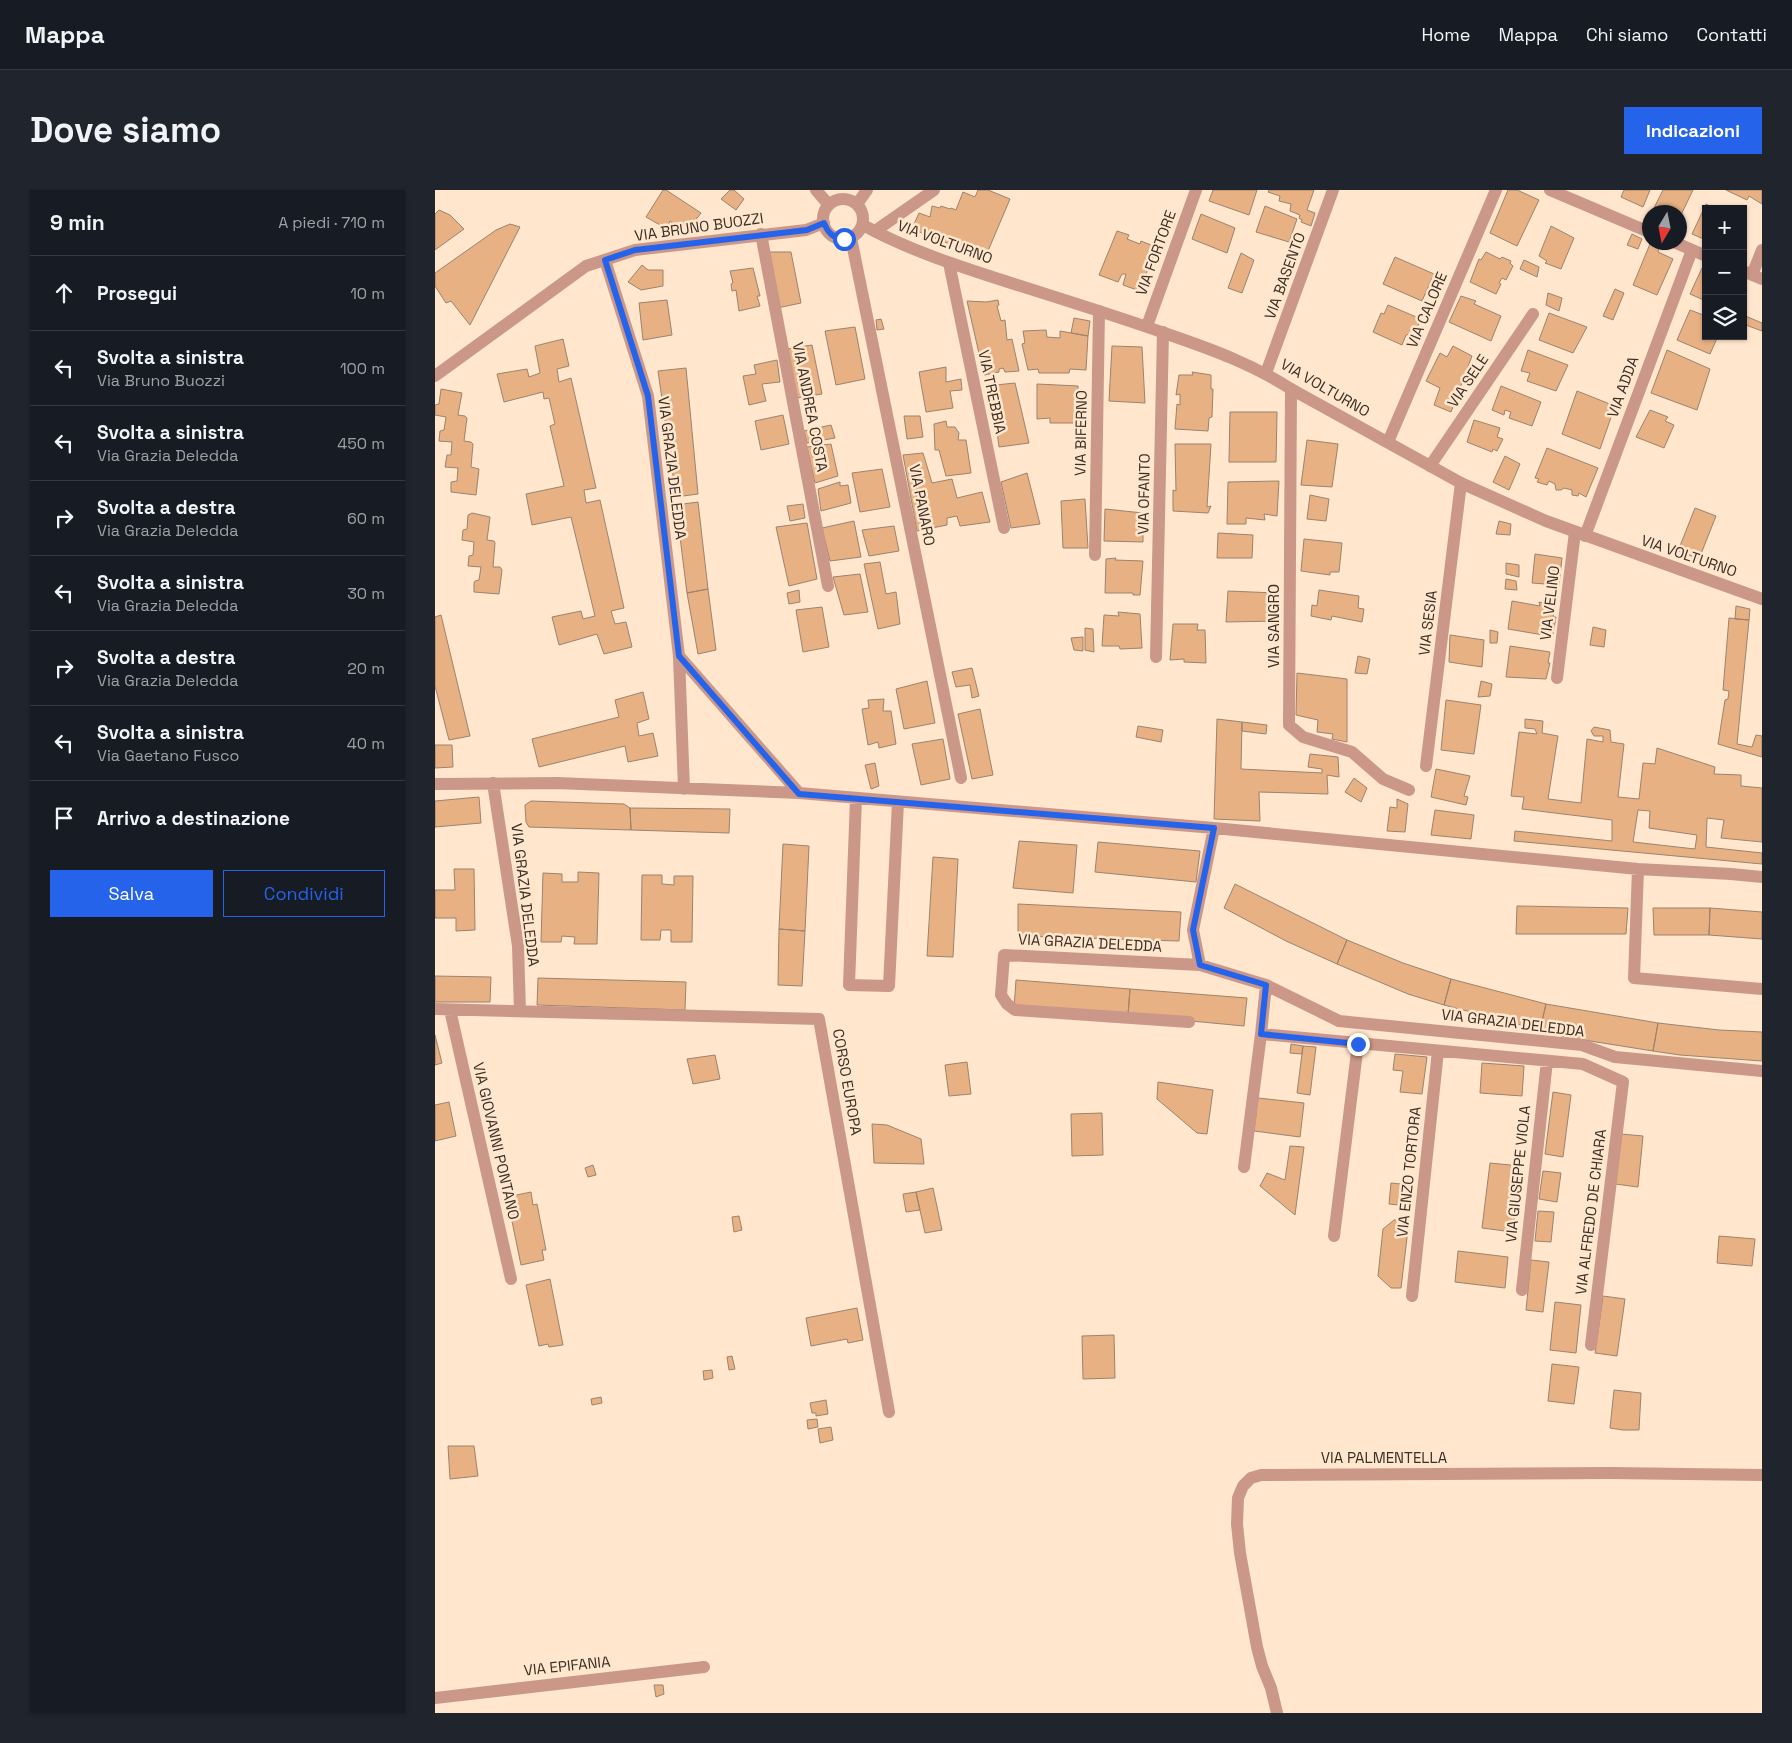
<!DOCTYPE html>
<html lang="it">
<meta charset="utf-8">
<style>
:root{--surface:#171b24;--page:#20242c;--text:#f1f3f6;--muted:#9ea1a6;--line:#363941;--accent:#2563eb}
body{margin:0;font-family:"Space Grotesk",sans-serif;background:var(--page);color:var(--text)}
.controls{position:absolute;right:15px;top:15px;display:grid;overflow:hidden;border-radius:0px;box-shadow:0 1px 4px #0004}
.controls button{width:45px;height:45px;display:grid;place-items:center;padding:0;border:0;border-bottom:1px solid var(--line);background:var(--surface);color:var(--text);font:25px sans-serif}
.compass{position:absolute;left:1207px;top:15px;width:45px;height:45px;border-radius:50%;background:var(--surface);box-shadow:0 1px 4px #0004;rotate:190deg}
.stop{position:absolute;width:15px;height:15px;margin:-11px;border:4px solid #2563eb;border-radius:50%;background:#fff}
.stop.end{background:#2563eb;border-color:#fff;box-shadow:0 1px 5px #0008}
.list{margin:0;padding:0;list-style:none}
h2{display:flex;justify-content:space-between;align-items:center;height:65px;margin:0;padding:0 20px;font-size:21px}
h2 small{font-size:16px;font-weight:400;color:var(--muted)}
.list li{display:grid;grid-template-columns:32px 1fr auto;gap:15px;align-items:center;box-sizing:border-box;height:75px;padding:0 20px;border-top:1px solid var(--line)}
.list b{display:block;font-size:19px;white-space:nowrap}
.list p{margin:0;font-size:16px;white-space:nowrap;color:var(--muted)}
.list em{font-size:16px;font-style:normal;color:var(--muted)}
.actions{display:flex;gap:10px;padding:15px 20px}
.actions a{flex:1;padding:11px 0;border:1px solid var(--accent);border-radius:0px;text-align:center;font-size:18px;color:var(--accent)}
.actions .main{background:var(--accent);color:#fff}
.icon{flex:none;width:28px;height:28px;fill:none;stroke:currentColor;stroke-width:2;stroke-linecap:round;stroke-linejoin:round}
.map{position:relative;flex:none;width:1327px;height:1523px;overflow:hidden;border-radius:0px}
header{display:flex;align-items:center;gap:30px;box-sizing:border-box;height:70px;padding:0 25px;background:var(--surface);border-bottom:1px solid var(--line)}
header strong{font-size:24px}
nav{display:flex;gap:28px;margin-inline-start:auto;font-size:18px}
.intro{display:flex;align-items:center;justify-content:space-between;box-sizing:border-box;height:120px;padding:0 30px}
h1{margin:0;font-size:35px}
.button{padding:12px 22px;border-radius:0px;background:var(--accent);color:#fff;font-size:18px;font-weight:700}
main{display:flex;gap:30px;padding:0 30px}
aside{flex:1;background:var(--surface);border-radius:0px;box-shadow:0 1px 4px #0004}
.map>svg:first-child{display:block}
</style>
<header>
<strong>Mappa</strong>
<nav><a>Home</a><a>Mappa</a><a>Chi siamo</a><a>Contatti</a></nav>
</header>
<div class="intro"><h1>Dove siamo</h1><a class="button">Indicazioni</a></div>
<main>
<aside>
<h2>9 min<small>A piedi · 710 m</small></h2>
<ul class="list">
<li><svg class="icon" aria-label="ahead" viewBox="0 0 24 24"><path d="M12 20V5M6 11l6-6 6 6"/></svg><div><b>Prosegui</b></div><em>10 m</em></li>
<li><svg class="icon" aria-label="left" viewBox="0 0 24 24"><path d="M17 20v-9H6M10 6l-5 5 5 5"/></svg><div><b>Svolta a sinistra</b><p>Via Bruno Buozzi</p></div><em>100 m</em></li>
<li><svg class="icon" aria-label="left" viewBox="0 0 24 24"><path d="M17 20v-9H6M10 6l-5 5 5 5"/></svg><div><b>Svolta a sinistra</b><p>Via Grazia Deledda</p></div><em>450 m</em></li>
<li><svg class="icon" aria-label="right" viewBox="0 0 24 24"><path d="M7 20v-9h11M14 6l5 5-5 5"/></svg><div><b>Svolta a destra</b><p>Via Grazia Deledda</p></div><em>60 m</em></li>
<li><svg class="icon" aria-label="left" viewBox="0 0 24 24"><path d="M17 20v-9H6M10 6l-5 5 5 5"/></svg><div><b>Svolta a sinistra</b><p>Via Grazia Deledda</p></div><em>30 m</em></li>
<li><svg class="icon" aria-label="right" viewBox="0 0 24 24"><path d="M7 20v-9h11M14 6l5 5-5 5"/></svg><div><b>Svolta a destra</b><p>Via Grazia Deledda</p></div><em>20 m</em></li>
<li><svg class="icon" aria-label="left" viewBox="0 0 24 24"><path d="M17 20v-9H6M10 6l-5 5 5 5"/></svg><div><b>Svolta a sinistra</b><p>Via Gaetano Fusco</p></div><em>40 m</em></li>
<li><svg class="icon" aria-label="arrive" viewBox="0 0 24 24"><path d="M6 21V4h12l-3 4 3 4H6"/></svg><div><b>Arrivo a destinazione</b></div></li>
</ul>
<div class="actions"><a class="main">Salva</a><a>Condividi</a></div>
</aside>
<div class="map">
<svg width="1327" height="1523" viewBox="0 0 1327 1523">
<rect width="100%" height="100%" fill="#ffe6cd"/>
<path fill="#e7b184" stroke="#9c836e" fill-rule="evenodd" d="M228 0H231L266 23 256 36 251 33 245 39 235 31 232 39 211 27Z
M295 0H299L309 9 301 20 286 9Z
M543 0H553L575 9 550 68 482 41 480 44 473 41 474 35 479 34 484 23 495 27 497 16 505 18 506 16 515 19 516 18 521 20 528 2 540 7Z
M778 0H822L814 25 774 11Z
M834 0H879L872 20 880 23 876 36 866 32 867 30 864 28 865 25 855 21 856 14 844 11 845 6 833 2Z
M1073 0H1082L1104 10 1082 56 1055 43Z
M1189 0H1215L1208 17 1186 7Z
M1228 0H1258L1244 29V22H1217Z
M1291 0H1327V14L1314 6 1312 10Z
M1271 14 1281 19H1271V50L1257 44Z
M830 16 862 29 854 52 821 42Z
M4 20 15 25 29 39 0 60V24Z
M766 24 800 38 792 63 757 49Z
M75 34 85 37 35 135 16 111 11 113 0 96V83L61 40Z
M1116 36 1139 48 1126 79 1110 73 1112 71 1104 66Z
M682 41 694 45 692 49 705 54 706 51 721 57 705 101 688 95 691 84H687L683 92 664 85Z
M1197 44 1207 49 1203 59 1192 55Z
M1215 54 1224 57 1223 62 1238 69 1222 105 1198 95Z
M332 62H356L366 113 342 118Z
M1051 62 1065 69 1067 67 1076 71 1075 73 1078 76 1071 90 1067 88 1064 93 1066 94 1061 104 1035 92 1044 69 1046 70Z
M806 63 819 70 807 103 793 98Z
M960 67 999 84 987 111 948 94Z
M1089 70 1104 77 1102 87 1085 79Z
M207 75 213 80H228V96L206 100 193 92Z
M318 78 325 106H322L325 116 304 121 301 100 297 101 296 94 298 93 295 81Z
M1267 78 1271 80V111L1255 104Z
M1180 99 1189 103 1178 130 1168 126Z
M1113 103 1127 108 1124 121 1111 115Z
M1026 106 1041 111 1039 114 1066 126 1056 151 1014 132Z
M232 110 237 145 208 150 204 113Z
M563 110 564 115 562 116 566 131 570 130 572 150 577 149 584 181 570 182 568 178 564 179V182L549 185 532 111 551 112Z
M953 115 986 129 980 143 971 145 967 155 938 142 946 123 949 124Z
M1255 120 1271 126V146H1283L1275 164 1242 150Z
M1114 123 1152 137 1138 163 1104 150Z
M1308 125 1327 133V141L1308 134Z
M639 128 655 131 653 146 636 143Z
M446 129 449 139 442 140 441 130Z
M420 137 430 189 401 195 390 141Z
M611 140 612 147 625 148V141L653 146 651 180 635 179 634 183H604L603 179 593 180 587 154 590 153 588 141Z
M128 149 134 176 122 179 124 192 136 188 161 298 149 300 151 313 165 310 189 418 176 421 180 434 191 432 197 457 169 464 162 444 124 455 117 427 146 421 148 429 160 426 136 327 97 335 91 304 129 296 115 236 120 234 114 208 109 209 108 202 69 212 62 184 92 179 94 187 105 183 100 156Z
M377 155 387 204 362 208 352 159Z
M677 156 707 157 710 213 674 211Z
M1018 156 1037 166 1016 222 999 215 1005 198 991 191 1005 163 1012 167Z
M1093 160 1133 175 1121 201 1092 191 1095 183 1086 181Z
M1232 160 1275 179 1262 220 1216 203Z
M342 170 345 192 327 194 331 211 314 215 308 186 321 184 319 175Z
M511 177V192L526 189 527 200 515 201 518 218 491 222 484 182Z
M251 178 263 304 241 307 223 181Z
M757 182 776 185V199H778L777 227 774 228 773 241 740 239 742 214 745 215V204L741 205 744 185H758Z
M580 193 594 253 564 257 560 225H555L551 196Z
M602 194 643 196 644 233H615V228L602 229Z
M1066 196 1106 212 1097 236 1074 228 1076 222 1070 220 1069 225 1057 220Z
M6 199 27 203 23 225 30 226 32 228 29 251 36 252 38 254 36 277 44 279 41 305 16 302V292L22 291 23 278 10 277 12 265H16L17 252 4 251 5 241 9 240 11 227 0 225V215L4 214Z
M1142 201 1180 216 1165 259 1127 244Z
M1215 220 1233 227 1230 231 1239 235 1229 258 1201 247Z
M795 222H842L841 272H794Z
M348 225 354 254 326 260 320 231Z
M469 226H485L488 247 472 249Z
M1039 230 1065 238 1062 247 1068 249 1062 261 1058 259 1057 262 1032 252Z
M511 231 512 237H520L524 243 523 250H531L536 283 511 286 504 260H500L499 234Z
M396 235 400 248 372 253 369 241Z
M872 250 903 254 897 297 866 295Z
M396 254 403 286 380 293 372 257Z
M740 254H776L772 317 776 316 773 323 738 321V300L741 301Z
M1112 258 1163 278 1151 307 1144 303 1143 306 1137 305V300L1129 298 1126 300H1121L1120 294 1114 291 1112 295 1102 292 1104 289 1100 288Z
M488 263 497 293 517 289 522 308 547 302 555 332 525 336 522 326 512 328V335L482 341 468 265Z
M1070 266 1085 274 1074 300 1058 292Z
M447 279 455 317 425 322 417 283Z
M592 283 605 334 576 338 566 292Z
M844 291 842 326 829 324 830 330 811 328V334H792L793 292Z
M405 292V296L413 295 416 313 386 321 383 299Z
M875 305 894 309 891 331 872 329Z
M650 309 653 358H628L626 311Z
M263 312 273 399 252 403 241 315Z
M368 314 370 328 355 331 352 316Z
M1260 318 1281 326 1264 369 1243 361Z
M670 319 708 323V352L669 351Z
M37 323 55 327 52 350 59 351 60 353 58 377H65L67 380 64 404 39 402V393L40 391 44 390 46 377 33 376 34 366 38 365 39 352 27 350 28 340 32 339 33 325Z
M419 331 426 367 395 371 387 338Z
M1064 331 1076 334 1075 345 1061 344Z
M372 333 382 389 354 396 341 337Z
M459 336 464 361 434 366 427 340Z
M783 343 818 345 817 368H782Z
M869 349 907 353 904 382H895V385L866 381Z
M1100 364 1127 368 1124 395 1097 393Z
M681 368 680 370 708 371 705 405H698V403H670L671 369Z
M445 372 451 404 461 402 465 434 443 439 429 374Z
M1071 373 1084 375V387L1071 384Z
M425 384 433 422 409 425 398 387Z
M1071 389 1081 391 1082 400 1070 399Z
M273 399 281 460 263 464 252 403Z
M364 400 365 412 354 414 352 403Z
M884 400 924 406 923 418 929 419 927 432 897 426 896 430 876 426 877 415 882 416Z
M793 401 841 403 842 431 791 432Z
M1077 411 1105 416 1104 412 1120 416 1118 427H1121L1118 444 1114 446 1073 439Z
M1301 416 1315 419 1314 430 1300 429Z
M387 417 394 457 368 462 361 420Z
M683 422 705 424 707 458 685 459 684 456H667L669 425 684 426Z
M6 425 35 546 14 550 0 496V427Z
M1294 428 1314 430 1302 554 1317 557 1321 545 1327 546V567L1283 554 1290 510 1293 509 1294 501 1288 500Z
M738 434H763L762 440H770L771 473 749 472V469L735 470Z
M1158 437 1171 440 1169 457 1155 455Z
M650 438 658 439 659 462 650 460Z
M1055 440 1063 442 1062 453H1055Z
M1015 445 1049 450 1047 477 1014 472Z
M648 447V461L639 460 636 448Z
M1075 456 1115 462 1113 473H1115L1111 489 1071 487Z
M923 466 935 469 932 484 920 483Z
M537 478 544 506 537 508 535 495 521 497 517 482Z
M862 483 912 489V552L897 549 898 544 882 542 883 530 861 525Z
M492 491 500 533 469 539 461 499Z
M1046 491 1057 494 1055 506 1043 507Z
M208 502 214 529 202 533 204 546 218 543 223 566 193 572 190 556 104 577 97 549 184 527 180 510Z
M449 509 448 521H456L461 554 444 558 443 552 433 555 427 519 434 518 433 510Z
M1011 510 1046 515 1039 564 1006 560Z
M545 519 558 585 537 589 523 524Z
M782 529 807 532 806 579 887 583V579L873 577 875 564 903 567 904 587 892 585 893 604 824 602 825 631 779 629Z
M1090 529 1108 531 1107 543 1123 546 1113 609 1146 613 1152 549 1168 552V546H1159L1156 541 1159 537 1175 540 1176 552 1189 554 1183 607 1204 609 1208 573 1220 574 1222 558 1280 577 1279 584 1306 585V596L1327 598V652L1286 648 1289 630 1272 628 1271 657 1327 663V674L1079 651 1080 641 1177 651V630L1087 619 1089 607 1076 606 1084 542 1102 544 1100 539 1090 538ZM1203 620 1215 621 1214 638 1262 645 1260 659 1198 652Z
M807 532 832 535 831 544 807 541Z
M703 536 728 540 726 552 701 547Z
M508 549 515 589 486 595 477 554Z
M0 555H17L18 577 0 578Z
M440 573 444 596 436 599 430 575Z
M1001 579 1035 586 1029 606 1033 607 1031 615 996 607Z
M919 588 932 598 926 612 910 602Z
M44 607 46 633 0 637V611Z
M962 609 973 614 970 642 952 641 955 617 962 618Z
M96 611 189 614 195 618 196 640 94 637 91 632 90 615Z
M195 618 295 619 294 643 196 640Z
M1000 620 1039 625 1036 649 996 645Z
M584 651 642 655 638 703 578 698Z
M663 652 765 661 761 692 660 682Z
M348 654 374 656 370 741 344 739Z
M498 667 523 669 518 767 492 766Z
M19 679H39L40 740 21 741V728H0V700H20Z
M143 682 164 683 162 754H139L140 747 127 746 126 752H106L108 683 127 684V692H143Z
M207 685H227V694L239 695V686H258L257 752H236V740H226L225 750H206Z
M800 694 912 750 902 774 851 751 789 718Z
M583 714 746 722 744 751 583 746Z
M1082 716 1193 718 1191 744H1081Z
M1218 718H1275L1274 745H1219Z
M1275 718 1327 722V749L1274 745Z
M344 739 370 741 367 796 343 795Z
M912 750 968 773 1016 789 1009 815 973 804 902 774Z
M0 786 56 787 55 812H0Z
M103 788 251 792 250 820 102 815Z
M1016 789 1111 814 1105 840 1009 815Z
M581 790 695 799 693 825 579 818Z
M695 799 812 808 809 836 693 825Z
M1111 814 1223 833 1218 861 1130 847 1105 840Z
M1223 833 1284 840 1327 842V871L1245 865 1218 861Z
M0 845 7 873 0 875Z
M856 854 868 856 867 864 855 863Z
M868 856 881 857 875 905 862 903Z
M960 864 992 867 987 904 965 902 968 881 958 880Z
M280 865 285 889 258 894 252 869Z
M532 872 536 904 514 906 510 875Z
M1047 873 1089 876 1087 906 1045 903Z
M723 892 778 900 772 944 762 943 722 909Z
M1118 902 1136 905 1128 967 1110 964Z
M823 908 869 913 865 947 819 941Z
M14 912 21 946 0 951V915Z
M667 923 668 965 637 966 636 924Z
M437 934 452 935 486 949 489 974 439 973Z
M1186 944 1208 946 1203 997 1180 994Z
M855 956 869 957 860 1025 825 996 832 983 850 990Z
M1055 973 1085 976 1078 1042 1047 1038Z
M158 975 161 985 153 987 150 978Z
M1108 981 1126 983 1122 1012 1104 1009Z
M956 993 976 995 974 1016 954 1014Z
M498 998 507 1040 490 1043 481 1002Z
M96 1002 98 1015 102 1014 111 1060H107L109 1070 86 1075 72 1007Z
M481 1002 485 1020 471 1022 468 1004Z
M1103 1021 1119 1022 1116 1052 1100 1051Z
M304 1026 307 1040 299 1042 297 1027Z
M959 1030 974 1031 966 1098H956L943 1086 948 1039Z
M1284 1046 1320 1049 1317 1076 1282 1073Z
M1023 1061 1073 1067 1070 1098 1020 1092Z
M1096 1070 1114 1072 1108 1122 1091 1120Z
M115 1089 128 1155 114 1157 113 1154 104 1156 91 1095Z
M1168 1106 1190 1109 1182 1166 1160 1163Z
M1120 1112 1146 1115 1141 1163 1115 1160Z
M422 1118 428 1150 413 1153 412 1149 376 1156 371 1128Z
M679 1145 680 1188 648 1189 647 1146Z
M297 1166 300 1179 294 1180 292 1167Z
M1117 1174 1144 1177 1139 1214 1113 1211Z
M277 1180 278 1188 269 1190 268 1181Z
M1179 1200 1206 1203 1204 1240H1188L1175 1238Z
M166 1207 167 1213 157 1215 156 1209Z
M391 1210 393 1224 381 1226V1223H377L375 1213Z
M382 1229 383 1237 373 1239 372 1230Z
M396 1237 398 1250 385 1253 383 1239Z
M13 1256H39L43 1286 15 1289Z
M219 1495H228L229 1504 221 1507Z"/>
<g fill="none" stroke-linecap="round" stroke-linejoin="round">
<path stroke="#cb9788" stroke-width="12" d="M1115 0 1214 42
M422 14 432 0
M440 41 499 0
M326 44 393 396
M416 48 526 588
M1239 52 1271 66
M170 70 213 206 244 466 249 599
M514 73 569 338
M1308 81 1327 89
M1317 85 1327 60
M712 136 761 0
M831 183 898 0
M856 199 854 535 868 547 917 562 948 589 974 600
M953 252 1061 0
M995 276 1098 124
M1150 346 1257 60
M660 365 664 121
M244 466 364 603
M721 467 728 142
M1122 488 1140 342
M991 576 1026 293
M58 593 83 756 85 821
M0 594 122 593 364 603 779 638 1203 679 1296 684 1327 687
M421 608 414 795 454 796 463 612
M779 638 758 740 765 775 831 795 826 844 809 977
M1203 679 1199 788 1327 799
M831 795 904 831 1147 855 1180 867 1327 881
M0 819 384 829 454 1222
M15 820 76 1089
M754 832 580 820 572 814 566 805 569 765 765 775
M826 844 1148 874 1188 892 1156 1155
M899 1046 923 854
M1087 1100 1112 871
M977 1106 1003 861
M0 1508 269 1477
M842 1523 836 1498 827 1476 822 1457 805 1363 802 1334 803 1308 808 1296 816 1288 826 1285 1176 1283 1327 1285"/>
<path stroke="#cb9788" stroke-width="12" d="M381 0 394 15
M388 29a20 20 0 1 1 40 0a20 20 0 1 1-40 0Z
M428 35C473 60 523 76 573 92 626 109 679 125 732 144 776 159 817 174 856 199L1026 293 1111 331 1327 409
M0 186 151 76 200 60 371 40 389 33"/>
</g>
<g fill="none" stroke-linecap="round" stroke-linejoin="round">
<path stroke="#2563eb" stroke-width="6" d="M409 49C398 48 393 43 389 33L372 40 200 60 170 70 213 206 244 466 364 604 779 638 758 740 765 775 831 795 826 844 923 854"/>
</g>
<g text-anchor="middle" stroke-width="5" stroke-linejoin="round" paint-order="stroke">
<g font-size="15" fill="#3a3027" stroke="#ffe6cd">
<text transform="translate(264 37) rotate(-8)" y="5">VIA BRUNO BUOZZI</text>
<text transform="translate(510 52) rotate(20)" y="5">VIA VOLTURNO</text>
<text transform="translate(721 63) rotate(-70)" y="5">VIA FORTORE</text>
<text transform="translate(850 86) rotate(-70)" y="5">VIA BASENTO</text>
<text transform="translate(992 120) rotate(-67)" y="5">VIA CALORE</text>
<text transform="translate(1033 191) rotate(-56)" y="5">VIA SELE</text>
<text transform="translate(1188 197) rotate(-70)" y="5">VIA ADDA</text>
<text transform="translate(890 198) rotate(30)" y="5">VIA VOLTURNO</text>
<text transform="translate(557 202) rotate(78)" y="5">VIA TREBBIA</text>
<text transform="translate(375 217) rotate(79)" y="5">VIA ANDREA COSTA</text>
<text transform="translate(646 243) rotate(-89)" y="5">VIA BIFERNO</text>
<text transform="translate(237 278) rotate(83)" y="5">VIA GRAZIA DELEDDA</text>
<text transform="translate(709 304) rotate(-89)" y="5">VIA OFANTO</text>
<text transform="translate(487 315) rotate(79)" y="5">VIA PANARO</text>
<text transform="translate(1254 366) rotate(19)" y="5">VIA VOLTURNO</text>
<text transform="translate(1115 413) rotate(-83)" y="5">VIA VELINO</text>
<text transform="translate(993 433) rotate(-83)" y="5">VIA SESIA</text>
<text transform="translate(839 436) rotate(-90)" y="5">VIA SANGRO</text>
<text transform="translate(90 705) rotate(83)" y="5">VIA GRAZIA DELEDDA</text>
<text transform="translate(655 753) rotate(3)" y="5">VIA GRAZIA DELEDDA</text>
<text transform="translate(1078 833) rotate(7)" y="5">VIA GRAZIA DELEDDA</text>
<text transform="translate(412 892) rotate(80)" y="5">CORSO EUROPA</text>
<text transform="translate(61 951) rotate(77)" y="5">VIA GIOVANNI PONTANO</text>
<text transform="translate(974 982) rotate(-84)" y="5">VIA ENZO TORTORA</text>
<text transform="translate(1083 984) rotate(-84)" y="5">VIA GIUSEPPE VIOLA</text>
<text transform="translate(1156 1022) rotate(-83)" y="5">VIA ALFREDO DE CHIARA</text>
<text x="949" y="1273">VIA PALMENTELLA</text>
<text transform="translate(132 1476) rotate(-6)" y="5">VIA EPIFANIA</text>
</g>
</g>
</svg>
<div class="controls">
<button>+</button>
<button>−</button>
<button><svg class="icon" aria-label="layers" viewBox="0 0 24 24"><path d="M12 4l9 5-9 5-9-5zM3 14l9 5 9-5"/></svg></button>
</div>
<svg class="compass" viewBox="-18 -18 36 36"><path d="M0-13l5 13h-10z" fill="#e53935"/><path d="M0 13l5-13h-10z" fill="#9ea1a6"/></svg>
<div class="stop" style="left:409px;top:49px"></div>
<div class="stop end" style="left:923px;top:854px"></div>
</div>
</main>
